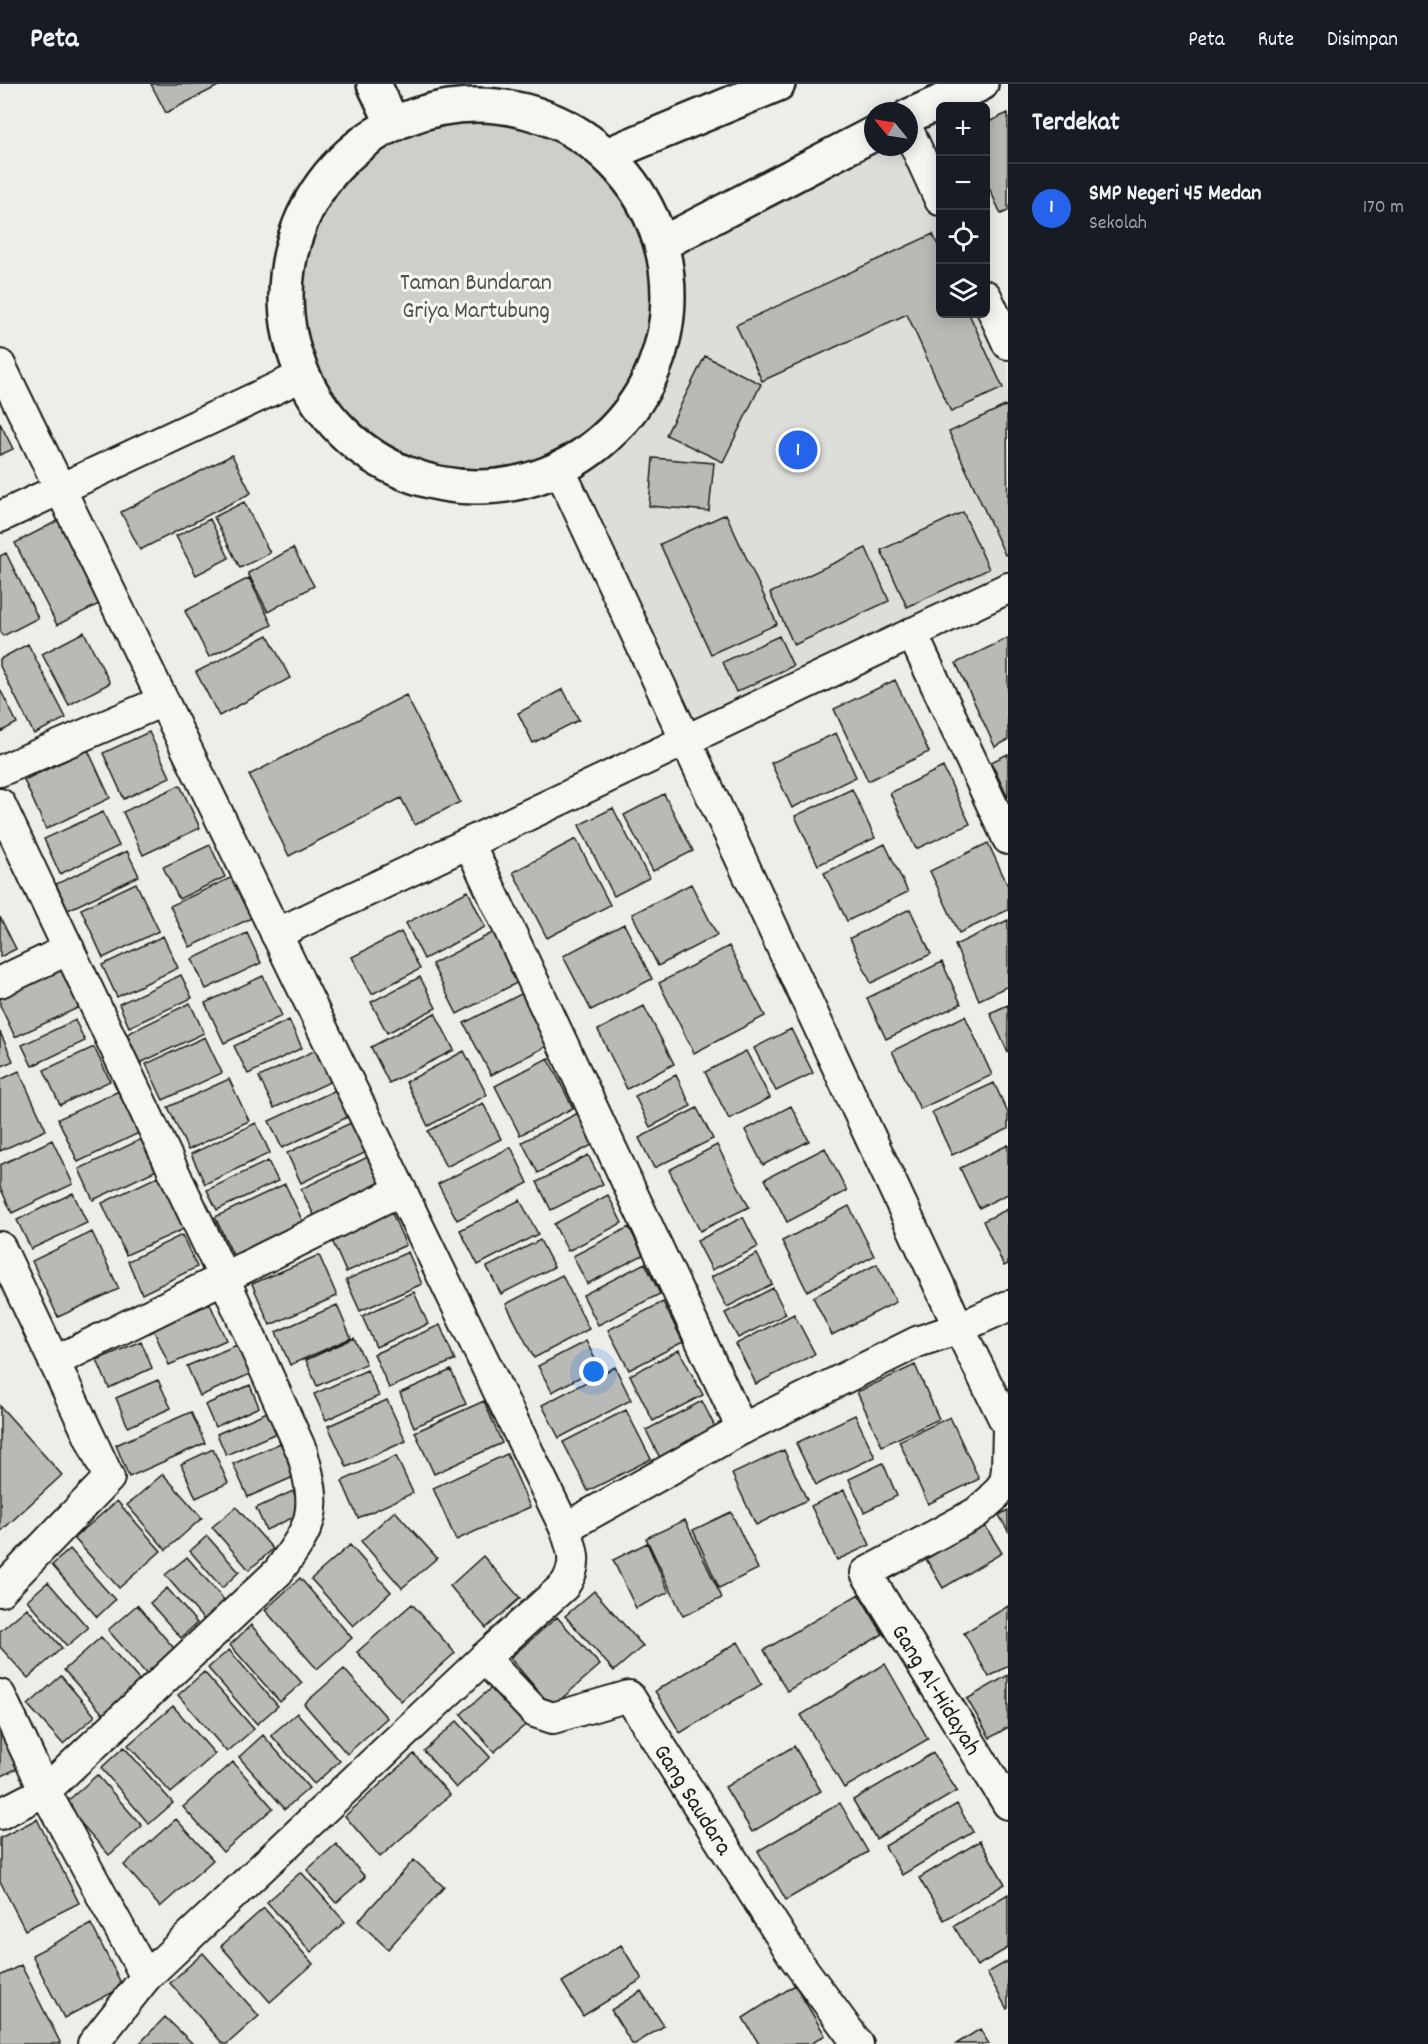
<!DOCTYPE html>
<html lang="id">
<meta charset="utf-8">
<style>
:root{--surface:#171b24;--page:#242831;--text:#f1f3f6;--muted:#9ea1a6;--line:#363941;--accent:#2563eb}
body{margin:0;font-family:Dekko,sans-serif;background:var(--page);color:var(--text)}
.controls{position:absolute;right:18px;top:18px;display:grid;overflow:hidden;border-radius:9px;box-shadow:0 3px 15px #0003}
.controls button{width:54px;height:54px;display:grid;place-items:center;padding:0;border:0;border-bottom:2px solid var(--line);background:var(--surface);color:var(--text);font:30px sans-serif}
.compass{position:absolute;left:864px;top:18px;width:54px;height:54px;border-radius:50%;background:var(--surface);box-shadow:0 3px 15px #0003;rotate:300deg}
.you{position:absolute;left:594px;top:1288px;width:21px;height:21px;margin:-15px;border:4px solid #fff;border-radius:50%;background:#1a73e8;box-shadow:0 0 0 9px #1a73e833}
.badge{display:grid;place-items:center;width:39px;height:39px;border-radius:50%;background:var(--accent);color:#fff;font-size:20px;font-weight:700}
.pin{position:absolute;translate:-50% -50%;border:3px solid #fff;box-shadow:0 2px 6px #0006}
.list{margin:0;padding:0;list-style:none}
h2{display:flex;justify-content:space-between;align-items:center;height:78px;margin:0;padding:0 24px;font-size:26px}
h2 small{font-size:20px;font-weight:400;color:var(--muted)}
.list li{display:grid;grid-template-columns:39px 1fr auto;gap:18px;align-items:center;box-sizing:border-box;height:90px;padding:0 24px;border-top:2px solid var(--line)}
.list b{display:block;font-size:22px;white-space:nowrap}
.list p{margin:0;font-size:20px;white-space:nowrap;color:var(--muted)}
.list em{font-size:20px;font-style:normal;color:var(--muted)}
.icon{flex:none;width:33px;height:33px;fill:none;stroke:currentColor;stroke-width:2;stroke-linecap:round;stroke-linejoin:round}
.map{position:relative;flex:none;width:1008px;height:1960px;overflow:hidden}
header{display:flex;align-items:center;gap:36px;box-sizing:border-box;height:84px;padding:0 30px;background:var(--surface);border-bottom:2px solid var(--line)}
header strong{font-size:28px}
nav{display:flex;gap:33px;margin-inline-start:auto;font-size:21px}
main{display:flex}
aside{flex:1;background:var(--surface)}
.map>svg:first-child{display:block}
</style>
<header>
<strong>Peta</strong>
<nav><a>Peta</a><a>Rute</a><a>Disimpan</a></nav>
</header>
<main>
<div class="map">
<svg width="1008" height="1960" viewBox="0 0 1008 1960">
<rect width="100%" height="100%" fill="#edede9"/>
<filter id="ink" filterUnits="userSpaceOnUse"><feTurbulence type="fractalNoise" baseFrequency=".0167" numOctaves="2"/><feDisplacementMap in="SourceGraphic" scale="12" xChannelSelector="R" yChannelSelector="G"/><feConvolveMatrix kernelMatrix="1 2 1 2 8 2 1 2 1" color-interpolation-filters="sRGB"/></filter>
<g filter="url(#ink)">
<path fill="#ddddda" d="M909 61 940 131V230H985L1008 282V496L685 656 560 386 614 347 663 159 873 63H909Z"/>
<path fill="#cececb" stroke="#757574" stroke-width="1.5" d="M287 212a190 190 0 1 1 380 0a190 190 0 1 1-380 0Z"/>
<path fill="#b9b9b6" stroke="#1c1c1c" stroke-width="1.5" d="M151 0H222L166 29Z
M1008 29V127L1001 130 986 97V39Z
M933 150 940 166V230H969L1003 304 951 328 907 230 762 297 736 241Z
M705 272 761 300 723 378 666 351Z
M1007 321 1008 469 1005 471 949 348Z
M0 339 13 365 0 371Z
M232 371 251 409 140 466 121 428Z
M653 374 714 379 709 427 649 422Z
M244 418 270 469 240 484 214 433Z
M963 428 989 485 907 523 881 466Z
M726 430 777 540 711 570 660 460Z
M61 435 103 518 57 541 15 459Z
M210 435 229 474 196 491 176 452Z
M293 464 314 502 268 528 248 489Z
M866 464 889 517 794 561 770 509Z
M6 469 38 534 3 552 0 546V472Z
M249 494 272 541 209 573 185 527Z
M84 548 110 599 69 621 42 570Z
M268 551 290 594 219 632 196 588Z
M779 552 793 582 736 608 723 578Z
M1008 554V656L995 663 956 579Z
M28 560 66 634 34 650 0 582V575Z
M895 596 929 668 868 697 834 625Z
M0 605 17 639 0 648Z
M563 605 579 636 533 659 518 629Z
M406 611 460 718 415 741 401 714 289 772 249 691Z
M149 648 170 693 124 715 103 669Z
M836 649 856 693 792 724 771 679Z
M88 666 110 714 46 745 24 696Z
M1008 670V714L991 678Z
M943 683 970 740 916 765 890 709Z
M180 701 200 744 143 771 123 728Z
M852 705 875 754 818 781 795 732Z
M664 710 693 767 653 787 624 731Z
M613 724 649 794 614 812 579 741Z
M103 728 119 762 60 790 44 755Z
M576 755 610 821 547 854 513 788Z
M988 759 1008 802V826L959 849 930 787Z
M885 760 908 808 847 837 824 789Z
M210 761 225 793 179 815 163 783Z
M127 767 139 792 68 826 56 800Z
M239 790 258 831 190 863 170 822Z
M136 799 159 847 103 874 81 825Z
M691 800 717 851 658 882 632 830Z
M468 807 485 843 424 875 406 839Z
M910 825 931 870 871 899 850 854Z
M0 833 16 865 0 873Z
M1008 836V902L979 916 955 861Z
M624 840 652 895 591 926 563 872Z
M500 845 526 894 457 930 432 880Z
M401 848 420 885 372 910 352 873Z
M247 849 261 879 206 905 192 875Z
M163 852 178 884 117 913 102 881Z
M729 862 765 932 694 969 659 899Z
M942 878 961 920 886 955 867 914Z
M62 884 80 923 15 953 0 921V913Z
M181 891 192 914 129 943 119 920Z
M263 892 282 932 224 959 205 919Z
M420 893 436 924 387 949 371 918Z
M529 906 555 958 491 991 464 939Z
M190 919 204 949 140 979 127 950Z
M1008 921V969L990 929Z
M644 922 674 980 627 1005 598 946Z
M435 929 454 966 389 999 371 963Z
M965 932 992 991 920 1025 892 967Z
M75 936 85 957 32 982 22 961Z
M289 936 302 964 248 990 234 962Z
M791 945 813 989 776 1007 754 964Z
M0 948 13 977 0 983Z
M205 953 222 989 163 1016 146 980Z
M94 963 110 997 60 1021 44 986Z
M318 965 332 997 274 1024 259 993Z
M464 967 487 1011 428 1042 406 998Z
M746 967 770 1014 729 1035 705 988Z
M548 974 573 1024 520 1051 495 1002Z
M19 987 46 1046 0 1067V996Z
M676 991 691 1022 650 1043 635 1012Z
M229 995 249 1037 188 1066 168 1023Z
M994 999 1008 1029V1045L952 1071 932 1028Z
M338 1005 350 1032 282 1064 269 1037Z
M119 1007 139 1049 78 1078 58 1035Z
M483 1019 501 1055 446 1083 428 1047Z
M791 1022 809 1057 763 1081 745 1046Z
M697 1024 713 1055 654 1084 639 1054Z
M578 1029 594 1060 538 1089 522 1058Z
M357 1036 371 1066 301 1099 287 1069Z
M256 1039 270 1069 205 1100 191 1070Z
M148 1052 163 1083 93 1116 79 1085Z
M52 1056 73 1100 12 1129 0 1103V1081Z
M717 1061 749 1123 700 1147 669 1086Z
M1008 1061V1110L979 1124 960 1084Z
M511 1063 528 1099 457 1136 438 1100Z
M825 1064 847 1107 787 1138 765 1095Z
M372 1071 385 1100 315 1133 301 1105Z
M588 1071 603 1100 551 1126 537 1098Z
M268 1077 278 1097 217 1126 207 1106Z
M159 1092 184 1145 126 1171 102 1119Z
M285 1100 303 1138 233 1171 215 1133Z
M73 1109 87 1139 31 1165 17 1136Z
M608 1111 622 1139 568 1167 554 1140Z
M520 1116 538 1150 478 1181 460 1146Z
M849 1122 874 1172 807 1207 782 1157Z
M1008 1125V1180L1004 1182 983 1137Z
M391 1127 406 1161 346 1188 331 1154Z
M743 1133 758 1163 712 1186 697 1157Z
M629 1143 643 1171 587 1200 573 1172Z
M92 1148 119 1205 58 1233 32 1177Z
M182 1151 197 1183 142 1210 128 1177Z
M540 1156 554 1183 501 1210 487 1183Z
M408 1168 422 1200 360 1227 346 1196Z
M757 1170 772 1200 727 1223 711 1193Z
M319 1171 337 1212 270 1241 252 1200Z
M645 1179 660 1210 598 1241 583 1211Z
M877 1180 896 1218 832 1251 813 1213Z
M562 1191 589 1245 534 1274 506 1220Z
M773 1204 786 1230 738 1254 725 1229Z
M414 1208 428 1240 376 1263 362 1232Z
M663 1218 683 1258 629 1286 608 1246Z
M210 1220 226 1256 169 1281 153 1245Z
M337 1221 351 1254 290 1281 276 1248Z
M794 1230 815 1270 756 1300 736 1260Z
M440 1241 455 1276 389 1304 374 1270Z
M354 1254 366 1280 317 1302 306 1276Z
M141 1257 152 1284 109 1304 97 1276Z
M586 1257 599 1283 552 1308 538 1282Z
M237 1261 250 1290 200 1312 187 1282Z
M679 1266 703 1311 653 1337 630 1291Z
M915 1281 939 1335 882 1362 857 1308Z
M615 1283 631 1316 559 1354 542 1321Z
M367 1286 379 1312 326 1336 314 1310Z
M451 1286 466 1320 414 1343 400 1309Z
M158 1296 171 1324 128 1343 116 1314Z
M250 1301 259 1323 215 1343 205 1321Z
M387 1316 406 1357 347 1383 328 1342Z
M484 1317 502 1359 434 1390 415 1348Z
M702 1317 716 1345 660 1374 646 1346Z
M0 1322 62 1391 0 1448Z
M272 1326 281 1347 226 1371 217 1350Z
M626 1326 651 1375 588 1407 563 1358Z
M191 1328 205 1359 129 1393 116 1361Z
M855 1331 875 1373 816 1401 796 1359Z
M950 1333 979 1395 928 1420 899 1357Z
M285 1357 300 1390 248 1413 233 1380Z
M213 1365 228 1399 196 1414 181 1380Z
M784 1366 807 1416 756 1441 732 1390Z
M507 1370 530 1423 456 1456 433 1404Z
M396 1372 413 1409 358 1434 342 1397Z
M883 1379 897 1412 864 1428 849 1395Z
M163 1390 202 1434 166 1466 127 1421Z
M844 1406 870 1461 837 1476 811 1422Z
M293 1407 303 1429 266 1446 256 1424Z
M117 1417 161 1467 119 1504 74 1454Z
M236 1423 273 1465 249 1486 212 1443Z
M1008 1426V1447L999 1431Z
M395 1427 437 1474 402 1504 361 1457Z
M731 1428 758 1485 719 1504 693 1446Z
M685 1436 722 1514 683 1532 646 1454Z
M984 1440 1002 1469 943 1504 926 1475Z
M207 1452 239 1488 222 1504 190 1467Z
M647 1459 669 1508 636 1524 613 1476Z
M350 1461 391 1508 353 1542 311 1495Z
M70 1465 115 1516 97 1533 52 1481Z
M483 1472 520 1514 486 1544 450 1502Z
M187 1473 225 1517 204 1536 165 1491Z
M300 1494 352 1554 317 1585 265 1526Z
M48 1498 88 1544 67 1562 27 1516Z
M167 1504 197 1539 181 1554 150 1519Z
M594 1507 643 1562 614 1587 565 1532Z
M859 1510 883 1550 787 1607 764 1566Z
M412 1520 455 1569 401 1617 357 1568Z
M137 1521 178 1569 149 1593 108 1546Z
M1008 1522V1582L989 1593 964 1549Z
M27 1524 62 1564 28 1594 0 1563V1547Z
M557 1533 600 1581 552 1623 510 1574Z
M251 1541 302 1599 280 1618 230 1561Z
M101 1553 140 1597 103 1630 64 1586Z
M738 1558 762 1600 680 1649 655 1607Z
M229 1566 278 1622 257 1640 208 1584Z
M885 1580 928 1655 844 1704 801 1631Z
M344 1585 387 1634 347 1670 304 1620Z
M204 1588 254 1645 227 1668 178 1611Z
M1008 1591V1643L990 1654 967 1615Z
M61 1592 95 1632 63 1660 28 1621Z
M497 1599 530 1637 494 1668 461 1630Z
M173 1622 215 1670 171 1709 128 1661Z
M297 1629 340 1677 314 1700 271 1651Z
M457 1637 490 1673 456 1704 424 1667Z
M0 1639 22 1682 0 1693Z
M263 1651 309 1704 285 1725 239 1673Z
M794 1662 821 1707 752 1748 725 1703Z
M124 1663 173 1719 149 1740 101 1684Z
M933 1669 957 1707 876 1755 853 1716Z
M414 1670 450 1711 380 1773 345 1732Z
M233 1678 273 1724 223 1768 183 1723Z
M97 1691 142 1742 109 1771 64 1720Z
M840 1719 868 1768 786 1816 758 1767Z
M957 1720 973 1748 902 1791 885 1762Z
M37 1735 79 1819 25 1846 0 1797V1754Z
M176 1735 213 1776 160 1823 124 1781Z
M980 1757 1005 1800 944 1836 919 1794Z
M336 1760 365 1793 336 1819 307 1786Z
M414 1776 444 1803 388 1865 358 1837Z
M301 1788 345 1838 311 1868 267 1818Z
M1008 1810V1864L977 1882 954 1842Z
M264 1824 313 1880 270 1918 221 1862Z
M91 1840 123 1903 64 1934 32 1871Z
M621 1861 642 1895 583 1932 562 1898Z
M203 1869 259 1932 227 1960H223L170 1899Z
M1008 1877V1924L1007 1925 987 1889Z
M21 1881 61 1960H0V1892Z
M795 1901 825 1951 811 1960H759L743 1934Z
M641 1907 664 1942 635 1960H632L611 1926Z
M165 1933 193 1960H139Z
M980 1945 989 1960H956Z"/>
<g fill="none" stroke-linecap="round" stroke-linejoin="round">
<g stroke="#1c1c1c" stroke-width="34">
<g id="street">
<path d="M909 48 940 116"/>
<path d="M986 212 1008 260"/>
<path d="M0 281 565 1444C573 1466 579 1481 564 1502L484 1574 146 1893 93 1960"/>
<path id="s1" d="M560 386 959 1244 1008 1343 1007 1385 1005 1398 993 1414 976 1429 866 1489 1008 1720"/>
<path d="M0 433 302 292"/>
<path d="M912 549 1008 755"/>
<path d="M0 687 163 617"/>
<path d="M0 720 224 1194 302 1368C319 1428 314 1439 278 1488L45 1707 0 1730"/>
<path d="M469 759 742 1345"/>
<path d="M276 850 1008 504"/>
<path d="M0 898 69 865"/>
<path d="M0 1163 109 1394 0 1507"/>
<path d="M54 1278 401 1106"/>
<path d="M565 1444 742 1345 917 1258 959 1244 1008 1222"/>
<path id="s2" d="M484 1574 535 1628 553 1634 629 1612 794 1873 858 1960"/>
<path d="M0 1611 45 1707 146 1893"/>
</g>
</g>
<g stroke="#1c1c1c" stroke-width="38">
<path id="secondary" d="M374 0 392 38
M286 212a191 191 0 1 1 382 0a191 191 0 1 1-382 0Z
M909 32 981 0
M609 70 778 0
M663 159 873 50"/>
</g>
<use href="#street" stroke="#f6f6f2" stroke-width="30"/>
<use href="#secondary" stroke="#f6f6f2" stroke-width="33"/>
</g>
</g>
<g text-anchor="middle" stroke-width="6" stroke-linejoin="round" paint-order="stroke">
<g font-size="24" fill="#515151" stroke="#f6f6f2">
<text x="476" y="205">Taman Bundaran<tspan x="476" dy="28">Griya Martubung</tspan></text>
</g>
<g font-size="24" fill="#1c1c1c" stroke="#f6f6f2">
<text dy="8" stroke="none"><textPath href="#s1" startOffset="1416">Gang Al-Hidayah</textPath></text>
<text dy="8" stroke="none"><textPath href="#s2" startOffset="294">Gang Saudara</textPath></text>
</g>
</g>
</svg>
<div class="controls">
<button>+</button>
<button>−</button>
<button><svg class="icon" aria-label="locate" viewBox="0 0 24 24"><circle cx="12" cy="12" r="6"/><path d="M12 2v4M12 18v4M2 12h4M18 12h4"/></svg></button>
<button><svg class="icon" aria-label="layers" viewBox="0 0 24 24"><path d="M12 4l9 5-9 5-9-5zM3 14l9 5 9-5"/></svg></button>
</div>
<svg class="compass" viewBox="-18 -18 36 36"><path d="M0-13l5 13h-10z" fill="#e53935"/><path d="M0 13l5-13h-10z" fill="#9ea1a6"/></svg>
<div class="you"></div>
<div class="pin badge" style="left:798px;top:366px">1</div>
</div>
<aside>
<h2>Terdekat<small></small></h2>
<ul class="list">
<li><span class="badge">1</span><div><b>SMP Negeri 45 Medan</b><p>Sekolah</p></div><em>170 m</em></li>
</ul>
</aside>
</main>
